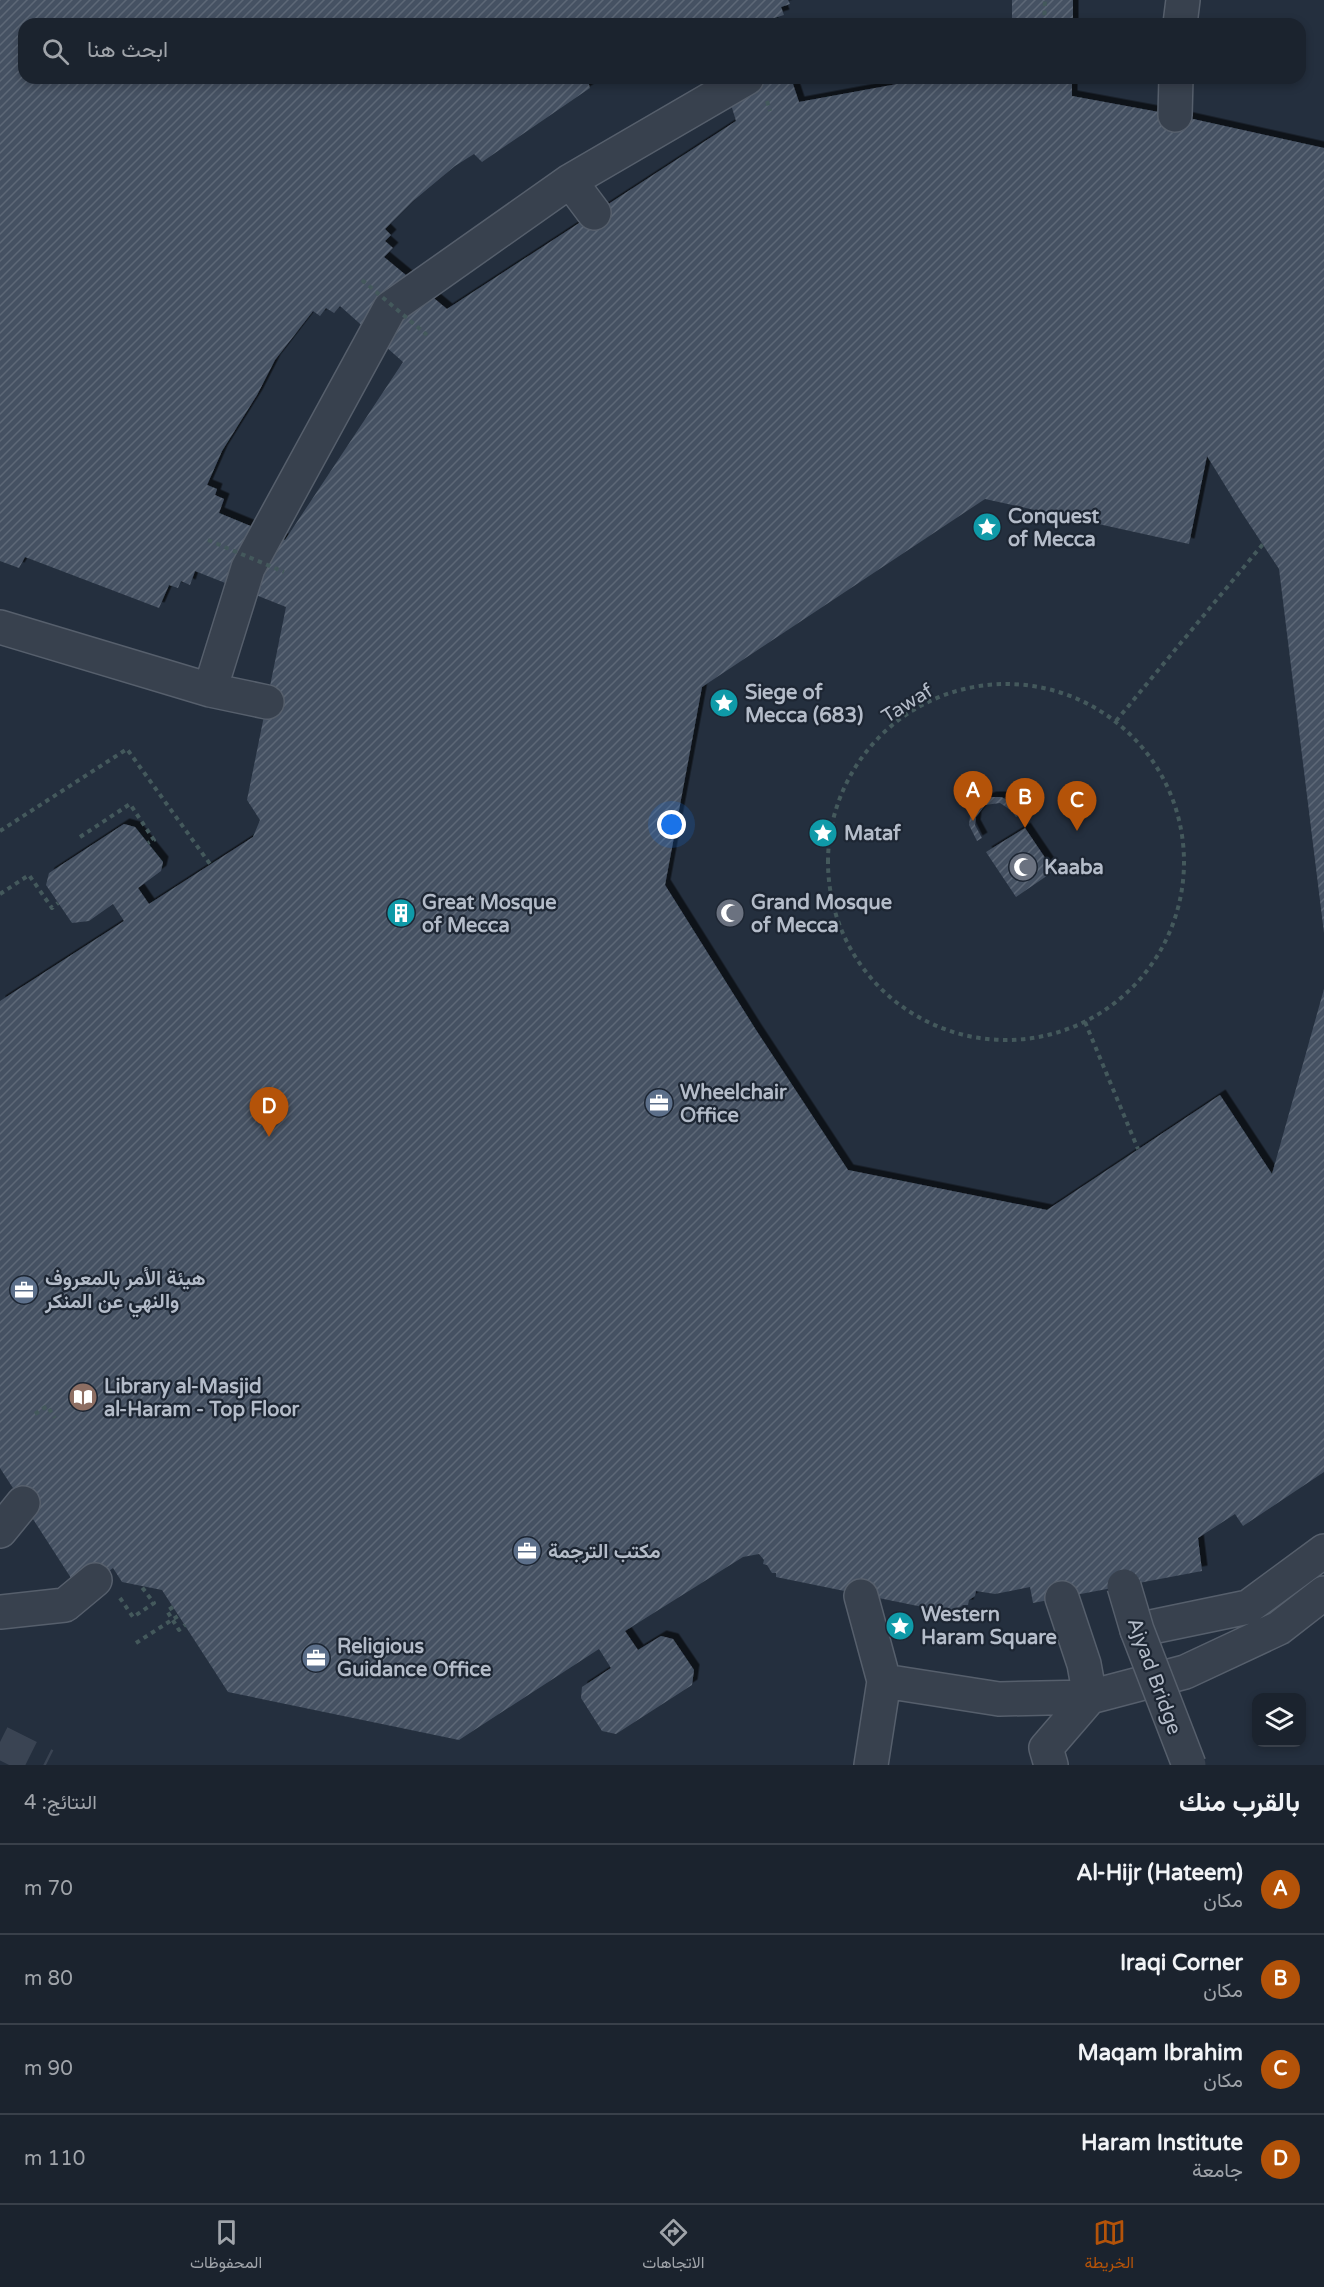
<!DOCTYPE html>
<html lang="ar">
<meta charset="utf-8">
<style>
:root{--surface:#1b232e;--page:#242b36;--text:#f1f3f6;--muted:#a0a4aa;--line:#39404a;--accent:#b45309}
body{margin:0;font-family:"Varela Round",Vazirmatn,sans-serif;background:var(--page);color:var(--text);direction:rtl}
.controls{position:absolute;right:18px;bottom:18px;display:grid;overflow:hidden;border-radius:12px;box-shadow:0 3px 9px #0003}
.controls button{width:54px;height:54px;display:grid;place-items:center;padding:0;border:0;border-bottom:2px solid var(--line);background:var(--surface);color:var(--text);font:30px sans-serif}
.you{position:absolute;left:672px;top:825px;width:21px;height:21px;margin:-15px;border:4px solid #fff;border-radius:50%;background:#1a73e8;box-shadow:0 0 0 9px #1a73e833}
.badge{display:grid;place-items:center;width:39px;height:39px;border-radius:50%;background:var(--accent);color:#fff;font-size:20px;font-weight:700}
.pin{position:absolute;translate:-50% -50px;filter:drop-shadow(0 2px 3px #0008)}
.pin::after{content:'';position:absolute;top:32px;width:21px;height:18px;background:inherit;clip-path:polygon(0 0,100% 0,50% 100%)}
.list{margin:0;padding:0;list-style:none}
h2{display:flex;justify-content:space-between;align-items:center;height:78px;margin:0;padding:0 24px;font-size:26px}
h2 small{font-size:20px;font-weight:400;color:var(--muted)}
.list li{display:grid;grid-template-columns:39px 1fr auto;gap:18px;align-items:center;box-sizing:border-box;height:90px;padding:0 24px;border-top:2px solid var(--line)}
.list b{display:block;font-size:22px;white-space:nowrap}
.list p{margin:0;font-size:20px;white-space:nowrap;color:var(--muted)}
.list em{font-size:20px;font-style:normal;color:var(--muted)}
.icon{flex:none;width:33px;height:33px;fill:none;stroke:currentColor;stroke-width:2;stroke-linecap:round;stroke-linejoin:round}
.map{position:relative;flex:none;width:1324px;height:1765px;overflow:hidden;direction:ltr}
.search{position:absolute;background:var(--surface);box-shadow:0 3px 9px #0003;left:18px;right:18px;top:18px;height:66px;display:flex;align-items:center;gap:15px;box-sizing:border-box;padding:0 21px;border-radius:18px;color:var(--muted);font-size:22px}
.sheet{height:438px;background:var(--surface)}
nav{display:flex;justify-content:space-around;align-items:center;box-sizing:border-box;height:84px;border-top:2px solid var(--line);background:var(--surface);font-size:16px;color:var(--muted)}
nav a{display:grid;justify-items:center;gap:3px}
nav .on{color:var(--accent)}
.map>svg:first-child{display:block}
</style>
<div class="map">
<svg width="1324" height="1765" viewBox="0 0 1324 1765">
<defs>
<pattern id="building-hatch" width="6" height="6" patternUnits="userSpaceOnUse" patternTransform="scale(1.5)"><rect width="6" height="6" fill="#455162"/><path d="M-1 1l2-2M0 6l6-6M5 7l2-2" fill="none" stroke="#5d6877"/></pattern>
<filter id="shadow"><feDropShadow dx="5.5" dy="-5.5" stdDeviation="0" flood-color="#0009"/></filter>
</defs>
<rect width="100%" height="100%" fill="#242f3e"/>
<path fill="url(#building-hatch)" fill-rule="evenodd" filter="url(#shadow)" d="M0 0H788L790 4 781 7 784 15 771 19 773 24H24V78H587L590 88 482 162 474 154 455 166 413 201 385 229 391 235 385 241 393 248 384 257 447 309 736 121 723 78H791L799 102 930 78H1072V96L1175 115 1324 148V933L1279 569 1242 513 1207 456 1189 544 985 499 702 687 665 885 756 1030 848 1170 1047 1210 1220 1095 1272 1174 1324 989V1472L1243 1526 1235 1514 1198 1538 1202 1571 1033 1603 1030 1587 995 1594 976 1591 975 1596 969 1600 968 1605H963L956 1610 952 1609V1613L776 1577V1573H772L767 1565 763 1564 764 1560 759 1554 743 1557 625 1631 638 1650 661 1636 673 1639 694 1670 692 1685 616 1734 602 1731 581 1698 582 1687 611 1668 599 1649 459 1740 228 1692 162 1590 122 1582 113 1568 94 1582 71 1578 0 1468V1001L124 921 113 904 89 921 72 923 46 885 49 873 124 824 135 827 163 862 161 871 138 888 149 904 253 837 260 820 247 800 286 607 195 571 190 585 181 581 178 588 169 585 159 608 25 557 19 568 0 561ZM340 306 403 362 285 540 219 513 224 499 215 495 217 489 207 485 222 451 257 395 275 360 313 311 320 316 326 308 334 313Z
M1012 0H1073V24H1012Z
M991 797H1001L1010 801 1021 815 1016 817 1012 811 1000 803 985 805 976 817 975 825 982 838 977 841 969 825 970 816 975 807 982 800Z
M1025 828 1054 871 1016 897 986 852Z"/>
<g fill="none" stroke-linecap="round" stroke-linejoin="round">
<path stroke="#3a4453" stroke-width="33" stroke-dasharray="33 16" stroke-linecap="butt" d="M0 1742 46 1765"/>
<g stroke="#565f6c" stroke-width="36">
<path id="minor" d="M1180 24 1183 0
M1175 115 1176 78
M570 181 594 213
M0 627 210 690 267 702
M210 690 248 568 390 308 570 181 747 78
M0 1531 23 1503
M861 1596 884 1681 871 1765
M0 1612 65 1605 95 1580
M1137 1630 1248 1607 1324 1551
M884 1681 999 1699 1090 1697 1185 1672 1279 1628 1324 1593
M1051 1765 1046 1748 1090 1697 1084 1664 1062 1598"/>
</g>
<path stroke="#44595c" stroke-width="4" stroke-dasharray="4.5 4.5" stroke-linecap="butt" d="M1044 24 1045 0
M1043 80V78
M767 101 770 111
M828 862a178 178 0 1 1 356 0a178 178 0 1 1-356 0Z
M1116 721 1263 544
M0 831 127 749 210 864
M80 837 130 804 154 840 148 843
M0 894 29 875 52 908 58 903
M1085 1022 1138 1149
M35 1414 47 1406 55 1418
M120 1598 133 1617 154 1603 141 1586
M173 1607 167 1611 179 1630 185 1625
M136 1643 178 1616"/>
<use href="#minor" stroke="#38414e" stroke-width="33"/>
<g stroke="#565f6c" stroke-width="36" stroke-linecap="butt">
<path id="minor-bridge" d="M1124 1586 1137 1630 1189 1765"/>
</g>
<path stroke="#44595c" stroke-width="4" stroke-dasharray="4.5 4.5" stroke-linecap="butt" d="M362 280 427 335
M208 540 284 572"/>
<use href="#minor-bridge" stroke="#38414e" stroke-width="33"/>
</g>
<defs>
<g id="sight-disc" transform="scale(1.5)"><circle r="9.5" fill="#0f9aa8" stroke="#1d2633"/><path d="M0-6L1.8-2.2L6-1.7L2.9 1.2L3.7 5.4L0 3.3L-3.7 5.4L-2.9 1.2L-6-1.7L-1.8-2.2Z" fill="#fff"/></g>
<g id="mosque-disc" transform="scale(1.5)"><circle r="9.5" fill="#6b7280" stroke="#1d2633"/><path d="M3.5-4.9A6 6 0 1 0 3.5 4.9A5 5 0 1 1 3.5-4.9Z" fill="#fff"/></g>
<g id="building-disc" transform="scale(1.5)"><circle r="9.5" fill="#0f9aa8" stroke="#1d2633"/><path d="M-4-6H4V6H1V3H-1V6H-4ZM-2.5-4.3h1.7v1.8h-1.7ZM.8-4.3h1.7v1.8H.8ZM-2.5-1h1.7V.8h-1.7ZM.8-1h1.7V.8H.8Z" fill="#fff"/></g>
<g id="office-disc" transform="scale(1.5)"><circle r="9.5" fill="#5c6f8a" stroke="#1d2633"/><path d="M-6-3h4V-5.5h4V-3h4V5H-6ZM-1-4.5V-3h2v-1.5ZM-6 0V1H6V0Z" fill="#fff"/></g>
<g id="library-disc" transform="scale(1.5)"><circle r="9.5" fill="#8d6e63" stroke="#1d2633"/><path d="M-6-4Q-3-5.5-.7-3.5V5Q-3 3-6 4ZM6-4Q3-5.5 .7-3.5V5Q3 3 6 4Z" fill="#fff"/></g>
</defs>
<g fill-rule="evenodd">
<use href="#sight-disc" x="987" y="527"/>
<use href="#sight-disc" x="724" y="703"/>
<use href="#sight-disc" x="823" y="833"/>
<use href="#mosque-disc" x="1023" y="867"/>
<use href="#building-disc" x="401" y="913"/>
<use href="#mosque-disc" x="730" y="913"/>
<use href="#office-disc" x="659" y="1103"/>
<use href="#office-disc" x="24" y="1290"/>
<use href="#library-disc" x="83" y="1397"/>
<use href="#office-disc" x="527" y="1551"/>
<use href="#sight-disc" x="900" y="1626"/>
<use href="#office-disc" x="316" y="1658"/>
</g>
<g text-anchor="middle" stroke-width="4.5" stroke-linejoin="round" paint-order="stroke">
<g font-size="20" font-weight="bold" fill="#b4bcc9" stroke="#1d2633" text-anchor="start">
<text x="1008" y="523">Conquest<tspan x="1008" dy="23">of Mecca</tspan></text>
<text x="745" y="699">Siege of<tspan x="745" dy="23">Mecca (683)</tspan></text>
<text x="844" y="840">Mataf</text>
<text x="1044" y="874">Kaaba</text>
<text x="422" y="909">Great Mosque<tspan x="422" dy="23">of Mecca</tspan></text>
<text x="751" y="909">Grand Mosque<tspan x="751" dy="23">of Mecca</tspan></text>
<text x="680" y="1099">Wheelchair<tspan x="680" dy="23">Office</tspan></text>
<text x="45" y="1285">هيئة الأمر بالمعروف<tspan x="45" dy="23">والنهي عن المنكر</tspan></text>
<text x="104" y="1393">Library al-Masjid<tspan x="104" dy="23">al-Haram - Top Floor</tspan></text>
<text x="548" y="1558">مكتب الترجمة</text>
<text x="921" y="1621">Western<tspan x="921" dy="23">Haram Square</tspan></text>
<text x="337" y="1653">Religious<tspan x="337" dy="23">Guidance Office</tspan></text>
</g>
<g font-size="20" fill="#b4bcc9" stroke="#1d2633">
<text transform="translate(907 703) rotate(-32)" y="7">Tawaf</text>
<text transform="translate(1155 1676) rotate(70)" y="7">Ajyad Bridge</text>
</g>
</g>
</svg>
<div class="controls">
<button><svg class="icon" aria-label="layers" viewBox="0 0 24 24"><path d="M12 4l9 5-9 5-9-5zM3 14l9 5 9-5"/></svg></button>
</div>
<div class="you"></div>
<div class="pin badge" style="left:973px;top:821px">A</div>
<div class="pin badge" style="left:1025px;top:828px">B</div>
<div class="pin badge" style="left:1077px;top:831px">C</div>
<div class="pin badge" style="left:269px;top:1137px">D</div>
<div class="search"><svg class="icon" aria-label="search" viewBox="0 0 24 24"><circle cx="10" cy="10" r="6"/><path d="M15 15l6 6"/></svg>ابحث هنا</div>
</div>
<section class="sheet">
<h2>بالقرب منك<small>النتائج: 4</small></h2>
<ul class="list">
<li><span class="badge">A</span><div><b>Al-Hijr (Hateem)</b><p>مكان</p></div><em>70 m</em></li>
<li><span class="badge">B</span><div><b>Iraqi Corner</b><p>مكان</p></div><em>80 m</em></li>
<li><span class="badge">C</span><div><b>Maqam Ibrahim</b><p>مكان</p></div><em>90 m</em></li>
<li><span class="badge">D</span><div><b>Haram Institute</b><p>جامعة</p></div><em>110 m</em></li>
</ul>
</section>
<nav>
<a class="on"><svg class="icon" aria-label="map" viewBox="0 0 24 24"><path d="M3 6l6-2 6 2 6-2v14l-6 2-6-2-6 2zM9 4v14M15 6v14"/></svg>الخريطة</a>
<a><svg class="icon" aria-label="directions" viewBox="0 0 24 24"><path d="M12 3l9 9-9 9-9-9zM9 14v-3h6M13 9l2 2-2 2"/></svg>الاتجاهات</a>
<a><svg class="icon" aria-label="saved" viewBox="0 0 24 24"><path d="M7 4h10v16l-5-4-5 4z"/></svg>المحفوظات</a>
</nav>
